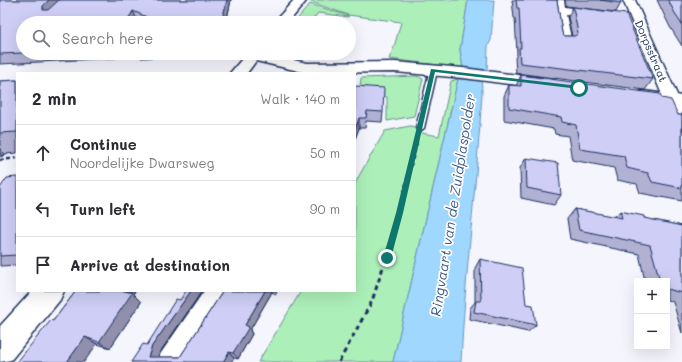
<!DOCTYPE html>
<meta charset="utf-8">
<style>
:root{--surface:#fff;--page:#f7f7f7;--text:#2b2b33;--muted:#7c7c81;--line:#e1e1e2}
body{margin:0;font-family:Mali,sans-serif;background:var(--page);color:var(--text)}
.controls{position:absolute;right:12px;bottom:12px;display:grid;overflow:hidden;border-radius:0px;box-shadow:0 4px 16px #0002}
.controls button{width:36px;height:36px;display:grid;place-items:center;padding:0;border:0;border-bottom:1px solid var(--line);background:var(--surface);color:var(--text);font:20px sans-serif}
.stop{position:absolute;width:12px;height:12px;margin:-9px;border:3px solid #0f766e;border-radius:50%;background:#fff}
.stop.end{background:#0f766e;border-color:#fff;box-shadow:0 1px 4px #0008}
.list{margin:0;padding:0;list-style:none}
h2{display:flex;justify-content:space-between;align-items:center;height:52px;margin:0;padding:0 16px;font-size:17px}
h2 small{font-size:13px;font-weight:400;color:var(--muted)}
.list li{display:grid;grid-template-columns:26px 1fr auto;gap:12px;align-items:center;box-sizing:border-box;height:56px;padding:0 16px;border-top:1px solid var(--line)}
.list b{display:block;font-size:15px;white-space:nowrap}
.list p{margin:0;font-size:13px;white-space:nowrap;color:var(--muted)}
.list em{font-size:13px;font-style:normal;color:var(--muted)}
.icon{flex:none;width:22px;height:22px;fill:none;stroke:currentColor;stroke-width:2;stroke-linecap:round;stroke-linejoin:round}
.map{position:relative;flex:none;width:682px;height:362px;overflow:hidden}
.search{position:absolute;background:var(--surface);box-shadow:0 4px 16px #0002;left:16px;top:16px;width:340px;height:44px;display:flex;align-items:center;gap:10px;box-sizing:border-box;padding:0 14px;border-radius:22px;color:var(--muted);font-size:15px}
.panel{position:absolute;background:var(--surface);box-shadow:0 4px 16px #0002;left:16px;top:72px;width:340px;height:220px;border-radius:0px}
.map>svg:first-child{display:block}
</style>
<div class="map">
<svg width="682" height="362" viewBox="0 0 682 362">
<rect width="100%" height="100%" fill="#f5f5fd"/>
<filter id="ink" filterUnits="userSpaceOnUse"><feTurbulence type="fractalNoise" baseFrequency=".025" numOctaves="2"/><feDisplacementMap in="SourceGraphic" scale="8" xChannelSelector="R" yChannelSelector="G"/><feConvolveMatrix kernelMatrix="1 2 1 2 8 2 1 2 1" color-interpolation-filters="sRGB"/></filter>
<g filter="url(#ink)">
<path fill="#acefb9" stroke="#648f8c" d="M314 0H468L460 50 463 68 389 59 394 47 401 22 348 15 311 2Z
M310 4 349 16 348 17 318 13 310 23H294Z
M417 76 423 79 414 116 387 121V97L359 94 361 78Z
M458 79 393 362H258L301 291H355V184L360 174 385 131 410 126 416 127V132L439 136 451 81Z"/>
<path fill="#9fd7ff" stroke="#6a94bf" d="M468 0H494L491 40 488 46 487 71H481C481 79 482 86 482 93 477 183 465 272 461 362H393L458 79H468V69L463 68 460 50Z"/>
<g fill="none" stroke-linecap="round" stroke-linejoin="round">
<g stroke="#1b2f5e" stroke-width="3">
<path id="lane" d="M430 69H436L437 71 424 128 420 131 416 128Z"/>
</g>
<g stroke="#1b2f5e" stroke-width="3">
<path id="street" d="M552 0H564L565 7 595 11 599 12 601 15 599 18 595 19 566 15 572 42 570 45H560L558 42Z
M623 0H635L682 106V130L676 128 674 124Z
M204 291H230L226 299 186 362H157L161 353Z"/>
</g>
<g stroke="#1b2f5e" stroke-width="3">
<path id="secondary" d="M294 0H307L288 23H273Z
M247 53H263L307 63 395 62 463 68 549 79 555 80 558 84 555 88 549 89 463 78 395 72 307 73 256 61 247 73H230Z
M643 91 682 96V108L637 101 634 97 637 93Z
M32 291H64L60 300 11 360 0 362V326Z"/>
</g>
<path stroke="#1b2f5e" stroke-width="2" stroke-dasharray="3.5 2.5" stroke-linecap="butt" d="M416 143 417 140"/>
<path stroke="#1b2f5e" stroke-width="2.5" stroke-dasharray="4 3" stroke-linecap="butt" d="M0 160 17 158
M391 241 417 142"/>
<path stroke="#1b2f5e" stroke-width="3" stroke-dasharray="5 4" stroke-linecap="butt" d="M339 362 372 301 392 240"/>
<use href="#lane" fill="#fff" fill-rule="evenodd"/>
<use href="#street" fill="#fff" fill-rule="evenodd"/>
<use href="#secondary" fill="#fff" fill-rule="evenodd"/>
</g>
<path fill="#b1b1d4" stroke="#1b2f5e" d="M0 0H231L226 23H143L137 20 23 23V53H119L116 58 0 64Z
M512 0H557L562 33 565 36H572L568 17 573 7 653 79 645 90 516 73 515 58 517 54 515 18H514Z
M565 0H620L621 3 616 12 566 6Z
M657 0H682V46L670 27Z
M139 53H219V54L141 58Z
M521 75 662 98 678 115H682V201L640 193 637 184 617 180 614 168 572 160 568 136 555 134 554 129 504 120V96L509 85 516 86Z
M17 80V153L5 154 3 156 0 157V81Z
M355 86 383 112 382 122 366 121 365 128H359L355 139Z
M526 158 561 195 554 205 521 198 520 168Z
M17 177V265L0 266V188Z
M575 209 614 217 620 211 644 218 682 226V333L673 302 667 300V281H645L639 254 570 239 567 219Z
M480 259 526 304 536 325 528 332 469 319 470 308 475 302V268Z
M76 291H135L133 294 141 302 110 348 97 344 53 321Z
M223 291H277L276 294 272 292 250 330 252 334 238 359 234 358 131 362 147 345 180 300 158 357H180Z"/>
<path fill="#9090ac" stroke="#1b2f5e" d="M49 0H63L49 15 43 10V6Z
M227 0H231L226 23H221Z
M133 11 137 20 136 23H126Z
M113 53H119L116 58Z
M359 118V128L355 139V130Z
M0 149 5 154 3 156 0 154Z
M122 291H135L133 294 141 302 110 348 99 342Z
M191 291H202L160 352 156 362 148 357 152 346Z
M265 291H271L272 292 250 330 252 334 238 359 233 353 245 325Z
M85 337 97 344 84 362H67Z
M229 352 234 358 231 362H223Z"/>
<path fill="#cecef6" stroke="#1b2f5e" d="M0 0H49L43 6V10H48L59 0H227L221 23H147L149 18 133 11 126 23H23V53L0 54Z
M516 0H557L562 33 565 36H575L578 33 573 7 626 14 653 79 520 63 519 48H521L519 8H517Z
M600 0H620L621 3Z
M668 0H682V25L677 17Z
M521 75 660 94 662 98 671 100 678 115H682V188L652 182 648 173 627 168 624 156 580 149 576 125 562 122 561 117 509 108V85L521 86Z
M17 80V132L0 133V81Z
M355 86 384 88 383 112 367 111 366 118H359L355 130Z
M526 158 558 163 561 195 527 188Z
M17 177V255L0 256V188L7 178Z
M575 209 622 218 620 211 644 216V218L682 226V293L667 289V281H660L650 245 579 230Z
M480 259 522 268 526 304 533 305 536 325 474 312 476 301H481Z
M76 291H125L132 293 99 342 85 337 67 362H17L51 320 53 321Z
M186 291H191L152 346 148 357H180L223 291H265L245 325 249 327 233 353 229 352 223 362H131L143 344 147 345 176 299 180 300Z"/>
</g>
<path fill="#0f766e" d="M431 69 579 86 581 88 579 89 435 72 403 213 391 258 387 261 383 258 396 213Z"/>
<g text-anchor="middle" stroke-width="3.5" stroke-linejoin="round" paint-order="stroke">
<g font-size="11" fill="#1b2f5e" stroke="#fff">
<text transform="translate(651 51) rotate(67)" y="4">Dorpsstraat</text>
</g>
<g font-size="14" font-style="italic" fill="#3c5986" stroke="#fff">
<text transform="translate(453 205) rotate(-81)" y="5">Ringvaart van de Zuidplaspolder</text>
</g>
</g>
</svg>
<div class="controls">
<button>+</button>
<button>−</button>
</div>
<div class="stop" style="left:579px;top:88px"></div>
<div class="stop end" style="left:387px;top:258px"></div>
<div class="search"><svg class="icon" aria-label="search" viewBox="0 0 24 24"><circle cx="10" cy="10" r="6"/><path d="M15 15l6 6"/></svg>Search here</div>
<section class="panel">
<h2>2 min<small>Walk · 140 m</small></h2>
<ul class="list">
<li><svg class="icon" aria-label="ahead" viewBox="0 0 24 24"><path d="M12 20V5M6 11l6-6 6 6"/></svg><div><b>Continue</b><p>Noordelijke Dwarsweg</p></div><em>50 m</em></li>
<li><svg class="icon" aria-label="left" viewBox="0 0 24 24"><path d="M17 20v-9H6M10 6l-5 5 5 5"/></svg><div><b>Turn left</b></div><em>90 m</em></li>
<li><svg class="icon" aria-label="arrive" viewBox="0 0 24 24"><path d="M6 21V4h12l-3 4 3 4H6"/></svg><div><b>Arrive at destination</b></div></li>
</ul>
</section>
</div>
